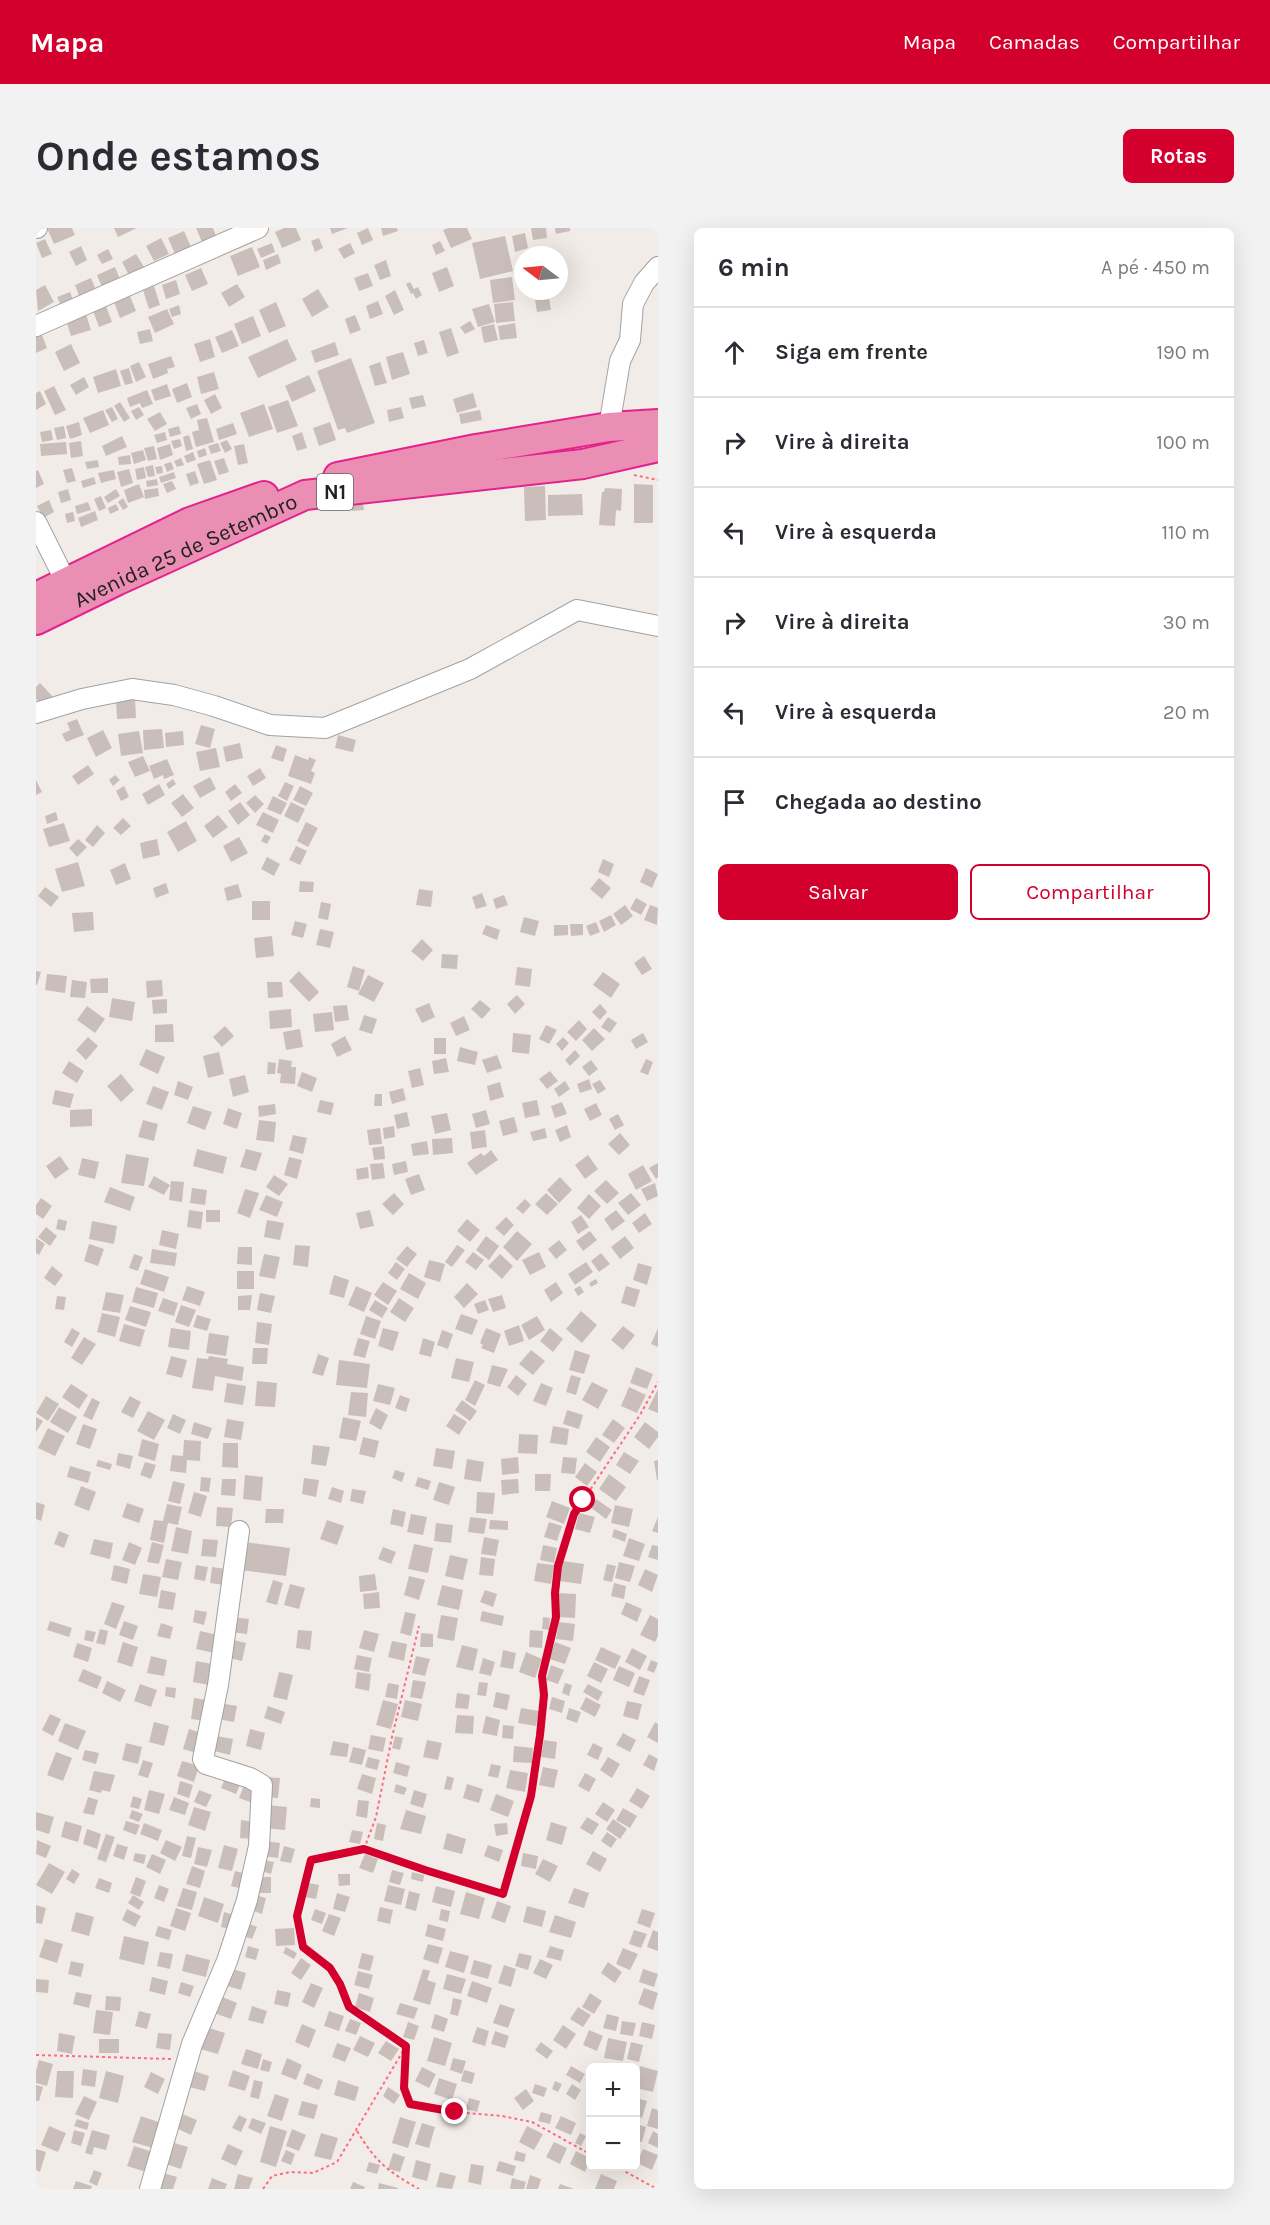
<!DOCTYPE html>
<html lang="pt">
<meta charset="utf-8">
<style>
:root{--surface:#fff;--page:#f2f2f3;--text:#2b2b33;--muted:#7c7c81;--line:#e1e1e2;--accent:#d3002d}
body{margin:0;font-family:Karla,sans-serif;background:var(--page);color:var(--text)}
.controls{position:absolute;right:18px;bottom:18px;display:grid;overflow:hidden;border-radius:9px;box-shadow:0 6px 24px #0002}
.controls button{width:54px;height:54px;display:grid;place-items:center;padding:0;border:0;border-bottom:2px solid var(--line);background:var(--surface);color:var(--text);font:30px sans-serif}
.compass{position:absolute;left:478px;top:18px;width:54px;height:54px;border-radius:50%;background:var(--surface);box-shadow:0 6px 24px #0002;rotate:286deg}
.stop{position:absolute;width:18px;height:18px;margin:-14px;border:4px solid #d3002d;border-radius:50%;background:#fff}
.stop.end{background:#d3002d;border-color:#fff;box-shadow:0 2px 6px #0008}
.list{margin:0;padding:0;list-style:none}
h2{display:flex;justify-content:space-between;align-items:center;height:78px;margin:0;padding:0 24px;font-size:26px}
h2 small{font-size:20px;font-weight:400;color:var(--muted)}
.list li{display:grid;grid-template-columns:39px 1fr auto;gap:18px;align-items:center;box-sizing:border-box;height:90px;padding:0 24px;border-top:2px solid var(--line)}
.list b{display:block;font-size:22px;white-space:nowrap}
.list em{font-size:20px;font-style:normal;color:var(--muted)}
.actions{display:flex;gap:12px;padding:18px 24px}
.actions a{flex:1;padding:14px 0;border:2px solid var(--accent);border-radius:9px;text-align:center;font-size:21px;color:var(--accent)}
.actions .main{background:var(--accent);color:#fff}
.icon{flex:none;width:33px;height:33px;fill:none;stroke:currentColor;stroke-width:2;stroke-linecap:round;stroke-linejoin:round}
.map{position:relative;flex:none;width:622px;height:1961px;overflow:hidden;border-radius:9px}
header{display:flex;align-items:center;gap:36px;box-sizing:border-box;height:84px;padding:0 30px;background:var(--accent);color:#fff}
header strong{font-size:28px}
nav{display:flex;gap:33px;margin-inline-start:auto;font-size:21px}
.intro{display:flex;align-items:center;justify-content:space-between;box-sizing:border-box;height:144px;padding:0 36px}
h1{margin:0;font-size:42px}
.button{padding:15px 27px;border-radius:9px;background:var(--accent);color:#fff;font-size:21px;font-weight:700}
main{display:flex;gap:36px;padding:0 36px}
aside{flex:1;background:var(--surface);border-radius:9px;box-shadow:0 6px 24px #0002}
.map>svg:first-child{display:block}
</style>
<header>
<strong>Mapa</strong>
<nav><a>Mapa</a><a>Camadas</a><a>Compartilhar</a></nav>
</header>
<div class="intro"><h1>Onde estamos</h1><a class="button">Rotas</a></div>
<main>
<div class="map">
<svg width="622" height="1961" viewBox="0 0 622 1961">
<rect width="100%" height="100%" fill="#f2ece8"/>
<path fill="#cabebb" d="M11 0H36L39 7 18 16Z
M78 0H101L82 9Z
M160 0H177L180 8 166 14Z
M248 0H260L265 12 246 20 239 4Z
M294 0H312L296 6Z
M332 0 337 12 326 17 321 5Z
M345 0H361L362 3 347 8Z
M412 0H431L436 11 415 20 407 2Z
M495 0H510L511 10 497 12Z
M519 0H534V3L520 6Z
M148 3 155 19 139 26 132 10Z
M489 5 492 20 479 24 476 8Z
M469 8 477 43 444 51 436 15Z
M125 10 133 26 118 33 110 18Z
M283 10 287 20 279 24 275 13Z
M9 11 16 26 6 30 0 15Z
M404 13 409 23 400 27 396 17Z
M236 15 239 24 225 30 221 21Z
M314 15 319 25 308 31 302 21Z
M45 18 51 32 40 38 33 24Z
M216 19 224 39 202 48 194 28Z
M72 21 77 31 66 36 61 27Z
M100 26 111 44 96 53 86 34Z
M242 26 245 35 230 42 227 32Z
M350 32 355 48 344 52 338 37Z
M79 39 86 56 68 64 61 47Z
M411 39 418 58 403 64 396 45Z
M165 40 172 56 156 63 149 47Z
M332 45 337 58 323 63 318 50Z
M476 49 479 72 457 75 454 52Z
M55 50 62 67 45 73 39 57Z
M140 52 144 66 130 71 126 57Z
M374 54 378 61 382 59 386 67 380 71 377 65 375 66 370 56Z
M201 56 209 69 193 79 185 65Z
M9 57 18 74 2 83 0 62Z
M118 58 124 77 113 81 107 62Z
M282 61 293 79 276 89 266 71Z
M359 62 368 82 358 87 349 68Z
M34 64 39 77 27 82 21 69Z
M94 68 100 83 84 90 78 74Z
M513 70 515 82 501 84 499 72Z
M342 73 347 86 334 91 330 78Z
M240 74 250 98 233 105 223 82Z
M477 74 479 93 460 95 458 76Z
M453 76 459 94 442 99 436 81Z
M143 77 145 86 136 89 133 81Z
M70 78 76 94 63 99 57 83Z
M131 81 138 96 119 105 112 89Z
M50 86 55 102 35 108 30 92Z
M319 87 325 102 314 106 309 91Z
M217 88 225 108 206 116 198 96Z
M434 93 439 101 429 106 424 99Z
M479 95 481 110 464 112 462 98Z
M458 96 462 112 448 115 445 99Z
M415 100 423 125 411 129 403 104Z
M114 101 117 113 104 116 101 104Z
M4 102 11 120 0 125V104Z
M196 102 203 118 186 125 179 109Z
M174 111 179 129 164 134 158 116Z
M251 111 261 132 222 150 212 129Z
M388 112 392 125 382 128 378 115Z
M299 114 303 127 279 135 275 123Z
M35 116 44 135 28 143 19 124Z
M367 124 374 146 356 152 350 129Z
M135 128 139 139 131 141 132 145 117 151 112 136Z
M315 130 339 195 311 205 309 200 302 202 281 143Z
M103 134 110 149 100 154 94 138Z
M344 134 351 155 339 158 333 138Z
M93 140 97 155 89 157 84 143Z
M80 141 85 158 62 165 57 149Z
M178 144 183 161 165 166 161 149Z
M273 147 280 163 256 174 249 158Z
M48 149 53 159 40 167 34 157Z
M151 155 156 169 141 175 136 161Z
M131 156 135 168 119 173 115 162Z
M18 158 30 182 19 187 8 163Z
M111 162 117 176 106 180 104 175 94 179 91 170Z
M4 163 10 176 0 182V165Z
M437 165 441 179 421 185 417 171Z
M179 166 186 180 175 186 168 172Z
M387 167 390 178 376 181 373 170Z
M252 172 262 198 241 205 232 179Z
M84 174 94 190 88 194 78 178Z
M161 176 165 186 155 191 150 180Z
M228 176 237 201 213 209 204 185Z
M76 179 82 191 76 194 69 182Z
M103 179 108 187 100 192 95 183Z
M365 179 368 190 353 194 351 182Z
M67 182 73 197 54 205 47 190Z
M444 182 446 192 425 196 423 186Z
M124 184 131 196 119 203 111 191Z
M171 190 178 214 160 219 156 204 163 202 161 192Z
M43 194 46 207 34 211 30 198Z
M294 194 300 212 283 218 277 200Z
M197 195 201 206 183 212 180 201Z
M28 198 30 210 21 212 18 200Z
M143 198 145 206 134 209 132 201Z
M15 202 17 212 6 214 4 204Z
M129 204 131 212 121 215 118 207Z
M266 204 271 220 261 223 256 208Z
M153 207 157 221 150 223 147 209Z
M86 208 91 219 70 228 66 218Z
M144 211 146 218 138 221 135 213Z
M191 212 196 221 189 225 184 215Z
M45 213 47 228 35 230 33 215Z
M30 214 31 226 5 228 4 216Z
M182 215 185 223 175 226 172 218Z
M134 216 137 227 124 232 121 220Z
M208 216 212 235 202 237 198 218Z
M118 218 121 231 112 233 108 220Z
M169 220 171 227 163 230 161 223Z
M107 222 110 232 98 236 95 225Z
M157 224 160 232 151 235 148 228Z
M94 227 95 236 83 237 82 229Z
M145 230 148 237 141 239 138 233Z
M188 230 193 244 183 247 178 233Z
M62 232 63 239 51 241 49 234Z
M174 232 181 252 168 256 161 236Z
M135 234 138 241 131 244 128 236Z
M117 237 119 248 112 249 109 239Z
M126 238 127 245 121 246 119 239Z
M108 239 110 250 101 252 99 241Z
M36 240 40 253 31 255 27 242Z
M93 241 97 255 85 259 81 244Z
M2 242 8 256 0 260V243Z
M78 242 80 251 65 255 62 245Z
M159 243 163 255 154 258 150 246Z
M138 244 140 250 125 255 123 249Z
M58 249 60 256 47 260 45 253Z
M121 251 122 257 111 259 110 253Z
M136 253 140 261 131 265 127 256Z
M103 256 108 269 92 275 88 262Z
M598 256 617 257V295H598Z
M509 258 510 292 489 293 488 259Z
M122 260 123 268 109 271 108 262Z
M569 260 586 261 585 283 580 282 579 298 563 297 566 264H568Z
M32 261 35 272 25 275 22 264Z
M80 261 84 268 72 275 68 269Z
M546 266 547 287 512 288V267Z
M65 268 70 280 63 283 58 271Z
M87 270 92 279 87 282 82 274Z
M13 272 18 284 7 290 1 278Z
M52 274 55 282 41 286 39 278Z
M327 275 328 282 316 283 315 276Z
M80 276 83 282 74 286 72 280Z
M59 283 62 292 45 299 42 290Z
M37 284 39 293 31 295 29 286Z
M4 455 17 469 6 478 0 471V459Z
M99 471 100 490 81 491 80 472Z
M41 491 48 507 30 514 26 506 34 502 31 495Z
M165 497 179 501 174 520 159 516Z
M126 501 128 520 108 522 107 502Z
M67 502 76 520 60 529 51 510Z
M103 503 107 525 85 528 82 506Z
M147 503 148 517 130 519 129 505Z
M302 507 320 512 317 524 299 520Z
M204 515 207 530 190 534 187 519Z
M240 517 251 521 247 534 235 530Z
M180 520 184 539 164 543 160 524Z
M259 527 272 532 273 529 280 532 275 543 279 545 275 556 252 548Z
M107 528 114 543 99 549 92 534Z
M131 531 138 547 128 551 127 547 118 551 113 538Z
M52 537 58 546 42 557 36 548Z
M224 540 230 550 217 558 211 548Z
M79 547 84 552 77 558 73 552Z
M174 549 180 561 164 570 157 558Z
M137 551 140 556 133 561 130 556Z
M0 552 6 564 0 567Z
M249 554 258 558 251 573 242 568Z
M123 556 129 567 112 577 106 566Z
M199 556 206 565 195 573 189 564Z
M88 558 93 569 85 573 80 563Z
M264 558 277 565 270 578 257 572Z
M147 566 158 580 146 589 135 575Z
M219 567 228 576 219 585 210 575Z
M237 568 251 575 245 587 231 581Z
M204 574 214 587 202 597 192 583Z
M255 574 269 581 262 595 248 588Z
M20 584 22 592 11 596 9 588Z
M227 584 243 592 237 605 220 597Z
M182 587 192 599 177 610 168 598Z
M87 590 95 598 85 607 77 600Z
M150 593 161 613 142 624 131 604Z
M270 594 282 600 272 619 261 613Z
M28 595 34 613 13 619 7 601Z
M61 597 69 605 57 619 49 612Z
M229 606 235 609 231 616 225 613Z
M203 609 212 625 195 634 187 618Z
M42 611 51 619 41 629 33 620Z
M121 611 124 627 107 631 104 615Z
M260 618 271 623 264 637 253 632Z
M231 629 244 636 238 648 225 641Z
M567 631 578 636 573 649 562 644Z
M42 634 49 658 26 664 19 641Z
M89 635 95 651 80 657 74 642Z
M610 640 622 646 616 660 604 654Z
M563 650 575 660 566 671 554 661Z
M264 653 278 654 277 664H263Z
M130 655 133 665 120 670 117 660Z
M202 656 206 669 191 673 188 660Z
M9 659 23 669 15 679 2 668Z
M383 661 397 663 395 679 380 677Z
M446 665 451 678 440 681 436 669Z
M468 667 472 677 460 681 457 671Z
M600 670 611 676 605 687 594 681Z
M216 673H234V692H216Z
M285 674 295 676 292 692 282 690Z
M589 677 597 688 585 697 577 686Z
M614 677 622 680 621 697 608 692Z
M57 684 58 702 38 704 36 685Z
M575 687 580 697 568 704 563 693Z
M488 689 503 693 499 708 484 704Z
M259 693 271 696 267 710 255 707Z
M560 694 564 704 554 708 550 698Z
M534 696H547V707L535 708Z
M450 697 464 702 461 712 446 706Z
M518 697H532V707L518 708Z
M284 701 298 704 294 720 280 717Z
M236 708 238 728 220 730 218 710Z
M386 711 397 722 387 733 375 723Z
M406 726 422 727 421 741 405 740Z
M608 728 616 741 606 747 598 735Z
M317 738 329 742 323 763 311 759Z
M481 739 496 741 494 759 479 757Z
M0 743 5 744 1 757H0Z
M263 743 283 764 273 774 253 753Z
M567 744 584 756 575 770 557 757Z
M11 746 31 748 29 765 9 762Z
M332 747 348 755 338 774 322 766Z
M72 750V765H55L54 751Z
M36 752 51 754 49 770 34 769Z
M126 752 127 768 111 770 110 753Z
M231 754H246L247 769 232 770Z
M481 767 489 776 479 786 471 776Z
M76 770 99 774 96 793 73 789Z
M131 771V785L117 786 116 772Z
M444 772 455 781 446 791 435 781Z
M393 775 399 789 386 795 379 781Z
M564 776 571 784 564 792 556 784Z
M311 777 313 792 299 794 297 778Z
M51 778 69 791 59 805 41 792Z
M255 781 256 799 234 801 233 783Z
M296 784 298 802 279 804 277 786Z
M328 787 341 791 336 806 323 802Z
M428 788 434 802 420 808 414 795Z
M572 789 581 795 574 805 565 799Z
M543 792 551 801 540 813 531 804Z
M137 796 138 814H119V797Z
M510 797 521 802 513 816 503 811Z
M189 798 198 808 186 819 177 809Z
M558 800 569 811 556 823 546 812Z
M264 801 267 819 250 822 247 804Z
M477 805 495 807 493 826 476 824Z
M607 805 612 814 600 821 595 812Z
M309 808 316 822 301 829 295 816Z
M52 809 62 818 50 832 40 822Z
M527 809 533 815 526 823 520 816Z
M398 810H410V826H398Z
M424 819 442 824 439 837 421 833Z
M110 821 129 829 122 846 103 837Z
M539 822 544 828 534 838 529 832Z
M183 824 188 846 172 850 167 828Z
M461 827 466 840 451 845 446 832Z
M410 830 413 844 398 846 396 833Z
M243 831 256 833 255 839H260L259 856 244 855 245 846 241 845Z
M610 831 617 834 612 847 604 844Z
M555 832 562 841 553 848 546 839Z
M33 833 48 843 41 855 26 845Z
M232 834 240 835 239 846H231Z
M384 840 388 857 376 860 372 843Z
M514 843 522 853 511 861 503 851Z
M266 844 281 850 276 864 261 858Z
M85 846 98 862 85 874 71 858Z
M209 847 213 864 197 869 193 851Z
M553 851 556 861 544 865 541 856Z
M564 852 570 861 562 866 556 856Z
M142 853 157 859 152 872 138 867Z
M529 853 534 861 523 869 518 861Z
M464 854 468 869 454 873 451 858Z
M117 858 133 864 126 882 110 876Z
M367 860 370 872 356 876 353 864Z
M19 862 38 866 34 880 16 876Z
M339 866H346V878H338Z
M284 872 298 875 295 887 281 884Z
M501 872 504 887 489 890 486 875Z
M526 874 531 886 519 890 515 878Z
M560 875 566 887 554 893 548 881Z
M239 876 240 886 223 889 222 878Z
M157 878 176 884 169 902 151 895Z
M192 880 206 885 201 901 187 896Z
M56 881V898L34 899V882Z
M450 882 454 896 440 900 436 886Z
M371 884 374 898 361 901 358 887Z
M411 885 415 902 399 906 395 888Z
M582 886 588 897 579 902 573 891Z
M478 889 482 904 467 908 463 893Z
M107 892 122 896 118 913 102 909Z
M223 892 240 894 238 914 220 912Z
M531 897 535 909 524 914 519 902Z
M358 898 359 909 348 911 347 900Z
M344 900 346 916 333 917 331 902Z
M509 900 511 910 497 913 494 904Z
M449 902 451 919 436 921 434 904Z
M584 905 594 917 583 927 572 916Z
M257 907 271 910 267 926 253 922Z
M416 910 417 925 397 927 396 911Z
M391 913 393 926 377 928 375 916Z
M348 918 349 931 338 932 336 920Z
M161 921 191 929 187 946 157 938Z
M210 921 226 925 220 943 204 939Z
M455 922 462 932 440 947 431 935 445 925 448 928Z
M90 926 113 930 108 958 85 955Z
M552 927 562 941 549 951 539 937Z
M24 928 33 941 19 951 10 938Z
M253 929 266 932 261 951 248 947Z
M46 930 63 934 59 951 42 947Z
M370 933 372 944 358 947 356 936Z
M347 935 349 950 336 952 334 936Z
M622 935V949L620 951 613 940Z
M607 937 616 953 600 962 592 946Z
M332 939 333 950 321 952 320 941Z
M383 946 389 962 375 967 369 951Z
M238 947 252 956 243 968 230 959Z
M118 948 134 957 128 967 112 959Z
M524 949 536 962 523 975 511 962Z
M570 952 583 965 571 976 558 963Z
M135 953 148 954 146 974 133 972Z
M619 955 622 968 611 973 605 961Z
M74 959 99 969 94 983 68 974Z
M156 960 171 962 169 977 154 975Z
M209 961 223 965 214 990 201 985Z
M358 965 368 976 357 987 346 976Z
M510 965 522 976 511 987 499 976Z
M595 965 605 977 592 987 582 975Z
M553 966 565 978 553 991 541 980Z
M230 967 247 974 241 989 223 982Z
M5 970 16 978 7 991 0 986V977Z
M489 971 495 977 487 986 480 980Z
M153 982 167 984 165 1001 151 999Z
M170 982H184V994H170Z
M334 982 338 998 324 1001 320 985Z
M580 982 589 993 576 1003 568 991Z
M609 985 616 996 603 1005 596 995Z
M545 987 553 999 542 1006 535 994Z
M470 989 478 997 468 1008 459 1000Z
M22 991 31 993 29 1003 20 1001Z
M431 991 444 1002 434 1014 421 1003Z
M231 992 248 995 244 1012 228 1009Z
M56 993 81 998 78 1016 53 1011Z
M10 999 21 1008 14 1018 2 1009Z
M126 1002 143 1006 140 1021 123 1017Z
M481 1003 496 1016 481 1033 467 1019Z
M554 1003 561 1012 547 1023 540 1013Z
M450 1008 463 1018 453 1032 440 1022Z
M589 1008 598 1020 584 1031 575 1019Z
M0 1010 9 1016 3 1027 0 1025Z
M523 1012 531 1022 520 1031 512 1021Z
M53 1016 68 1021 62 1038 48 1033Z
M259 1017 274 1018 272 1039 257 1037Z
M421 1017 429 1022 416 1039 409 1034Z
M371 1018 381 1026 371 1039 360 1031Z
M202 1019H216V1037L201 1036Z
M116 1021 141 1025 139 1038 114 1035Z
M437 1024 448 1032 440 1042 429 1034Z
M503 1024 510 1039 494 1047 486 1032Z
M565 1025 574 1036 563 1044 555 1033Z
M98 1026 107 1029 102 1043 93 1040Z
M228 1026 244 1029 239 1051 223 1048Z
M464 1026 477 1038 466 1051 452 1038Z
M393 1032 409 1036 404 1054 388 1049Z
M360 1034 369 1041 361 1052 352 1045Z
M550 1034 557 1044 539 1057 532 1046Z
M602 1035 616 1039 611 1057 597 1052Z
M16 1038 27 1047 19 1058 8 1050Z
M109 1041 133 1049 128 1064 104 1056Z
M201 1043H218V1061H201Z
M373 1045 390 1055 382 1071 364 1061Z
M298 1047 313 1052 308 1070 293 1066Z
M560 1051 562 1055 555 1059 553 1055Z
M347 1054 361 1063 352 1077 338 1067Z
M520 1054 527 1065 515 1074 508 1062Z
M431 1055 442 1066 428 1080 418 1069Z
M151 1058 169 1064 164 1078 146 1072Z
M320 1058 336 1065 328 1084 312 1077Z
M544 1058 548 1064 542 1068 538 1061Z
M590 1058 604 1062 599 1079 585 1075Z
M100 1059 122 1065 118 1080 96 1074Z
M70 1064 88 1067 84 1085 66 1082Z
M224 1065 239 1068 235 1085 221 1082Z
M216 1067 214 1082H202V1068Z
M466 1067 470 1080 457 1084 452 1071Z
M21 1068 30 1069 28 1082 19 1081Z
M127 1070 142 1075 138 1088 122 1083Z
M363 1070 378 1080 369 1094 354 1084Z
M339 1072 352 1080 346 1090 333 1082Z
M449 1072 453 1082 442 1086 438 1076Z
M145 1077 160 1082 153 1099 139 1094Z
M94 1078 115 1084 110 1099 89 1092Z
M545 1083 561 1097 546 1115 530 1101Z
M66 1085 84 1089 79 1109 61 1104Z
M425 1086 442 1092 436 1107 419 1101Z
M161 1087 175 1091 171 1103 157 1099Z
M330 1088 345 1093 339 1111 324 1106Z
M501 1088 509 1102 493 1112 485 1097Z
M221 1094 236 1096 233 1117 219 1115Z
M88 1096 109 1102 104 1119 83 1113Z
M483 1097 488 1113 473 1118 468 1103Z
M587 1098 599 1107 587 1122 575 1112Z
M36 1100 44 1105 36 1119 28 1114Z
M135 1100 155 1103 153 1122 132 1119Z
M347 1100 363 1104 357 1123 342 1118Z
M450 1100 465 1106 458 1125 445 1120 447 1117 444 1115Z
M514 1100 527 1111 517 1124 504 1113Z
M622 1100V1119L615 1116Z
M406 1102 417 1106 412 1121 401 1117Z
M173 1105 193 1108 190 1128 170 1125Z
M48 1109 60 1116 46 1137 35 1130Z
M322 1110 334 1113 329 1130 317 1127Z
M387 1110 399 1114 395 1129 383 1126Z
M217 1120H232L231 1136H216Z
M495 1122 509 1133 497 1147 483 1136Z
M539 1122 554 1127 548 1146 533 1142Z
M282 1126 293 1130 287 1148 276 1145Z
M135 1128 151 1132 146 1150 130 1146Z
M173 1128 192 1131 191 1136 208 1139 206 1153 179 1148 177 1163 156 1160 161 1130 172 1131Z
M420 1130 438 1134 433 1154 415 1150Z
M303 1132 334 1136 331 1160 300 1157Z
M456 1137 472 1141 464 1159 451 1155Z
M600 1139 617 1146 611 1161 594 1155Z
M480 1147 491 1156 482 1168 471 1159Z
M535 1147 545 1150 540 1167 530 1164Z
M439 1152 449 1157 439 1178 429 1172Z
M221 1153 241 1155 239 1179 219 1178Z
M556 1154 572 1162 562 1181 546 1172Z
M191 1155 210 1158 207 1177 188 1174Z
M505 1155 517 1160 510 1178 497 1173Z
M35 1156 52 1167 43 1181 26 1169Z
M342 1156 359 1160 354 1177 337 1173Z
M593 1159 610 1167 601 1185 585 1178Z
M622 1161V1185L612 1181Z
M315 1164 332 1165 330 1189 312 1187Z
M364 1167 374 1171 370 1184 359 1180Z
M10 1168 23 1176 12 1193 0 1185Z
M94 1168 105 1174 97 1190 85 1184Z
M56 1170 64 1174 56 1192 47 1188Z
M426 1172 441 1183 434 1193 419 1182Z
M23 1179 41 1189 32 1205 14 1194Z
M340 1180 352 1187 345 1202 333 1195Z
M531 1182 547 1187 543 1201 527 1196Z
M112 1183 129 1192 118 1212 101 1203Z
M137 1186 150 1192 144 1206 131 1200Z
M418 1186 431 1194 423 1207 410 1198Z
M0 1189 7 1193 0 1204Z
M307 1189 325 1193 320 1213 303 1210Z
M191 1191 208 1194 205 1212 188 1209Z
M577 1191 589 1200 578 1215 566 1207Z
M158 1194 176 1200 172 1211 155 1206Z
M609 1194 622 1204V1209L613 1221 598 1209Z
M47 1196 61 1201 54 1221 40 1216Z
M517 1198 533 1201 531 1217 514 1215Z
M12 1200 29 1208 19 1228 2 1220Z
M483 1206 502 1207 501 1226 482 1225Z
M327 1209 343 1213 339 1230 323 1226Z
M560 1209 574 1219 564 1234 550 1224Z
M106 1211 123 1216 119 1233 102 1228Z
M148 1212 165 1213 164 1233 151 1232 150 1245 134 1243 136 1227 147 1228Z
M187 1215H202V1240L186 1239Z
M277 1217 294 1219 290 1238 275 1236Z
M400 1220 419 1223 416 1241 397 1238Z
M588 1224 603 1233 594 1246 580 1237Z
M82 1225 97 1228 94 1241 80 1237Z
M482 1229 483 1245 466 1247 465 1231Z
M527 1229 541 1230 539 1246 525 1245Z
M431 1231 448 1234 445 1254 428 1251Z
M62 1232 76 1236 74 1242 60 1238Z
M622 1232V1252H621L618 1233Z
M109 1234 120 1237 115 1251 104 1247Z
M549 1235 561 1244 551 1258 539 1249Z
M34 1238 55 1244 52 1255 31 1249Z
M359 1242 369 1245 366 1254 356 1250Z
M499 1246H515L514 1263H499Z
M573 1246 590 1259 580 1273 563 1261Z
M209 1247 227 1249 225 1273 207 1271Z
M165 1249 175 1250 173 1264 164 1263Z
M382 1249 395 1253 392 1262 379 1258Z
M268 1250 283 1252 280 1269 266 1266Z
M186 1251H200L199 1268 185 1267Z
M482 1251 483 1265 466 1267 465 1252Z
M137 1253 149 1256 144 1276 132 1273Z
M403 1254 419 1259 413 1277 397 1272Z
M45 1258 60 1264 53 1283 38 1277Z
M296 1259 308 1263 305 1275 292 1271Z
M316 1261 330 1263 327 1276 314 1273Z
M158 1264 171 1268 165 1289 152 1285Z
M441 1264 459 1265 457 1286 440 1285Z
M560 1271 576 1282 570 1291 554 1279Z
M516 1273 534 1280 528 1296 510 1289Z
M0 1274 9 1277 5 1293 0 1291Z
M91 1275 108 1281 103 1295 86 1289Z
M131 1276 146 1279 142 1297 132 1295 128 1315 114 1312 118 1292 127 1293Z
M579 1277 597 1281 593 1299 575 1295Z
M181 1279 197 1280 195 1299 180 1298Z
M230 1281H248L247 1295H229Z
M357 1281 370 1284 367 1299 354 1296Z
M543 1285 559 1289 554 1305 539 1301Z
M375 1286 391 1289 387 1307 371 1304Z
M434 1289 451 1291 448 1306 432 1304Z
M622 1289V1305L616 1303Z
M291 1292 308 1298 301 1317 284 1311Z
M454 1292 472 1293V1302L453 1301Z
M513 1294 526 1298 521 1313 508 1309Z
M400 1295 417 1297 415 1315 398 1313Z
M140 1299 156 1303 152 1326 135 1323Z
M578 1301 591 1306 589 1314 576 1309Z
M23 1303 33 1307 28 1320 18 1316Z
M448 1309 463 1312 460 1328 445 1326Z
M593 1310 609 1316 603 1333 587 1328Z
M58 1311 77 1315 74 1331 54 1326Z
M167 1311 182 1312 180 1329 165 1328Z
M93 1314 106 1320 99 1337 86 1332Z
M116 1314 128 1317 123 1336 111 1334Z
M208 1314 254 1320 250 1348 204 1342Z
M378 1316 397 1320 392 1345 372 1341Z
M507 1317 521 1320 518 1335 504 1332Z
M616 1317 622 1318V1332L612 1329Z
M347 1319 360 1324 355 1336 342 1331Z
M414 1327 432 1331 427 1352 409 1348Z
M445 1329 459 1331 457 1348 443 1347Z
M130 1331 146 1334 142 1352 126 1349Z
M526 1333 548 1336 545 1356 523 1353Z
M583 1334 599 1338 594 1354 579 1350Z
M501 1335 518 1337 515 1356 498 1353Z
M571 1336 580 1338 576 1354 567 1352Z
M78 1337 94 1341 91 1356 75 1352Z
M160 1337 172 1339 169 1353 158 1351Z
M176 1339 190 1341 188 1357 174 1355Z
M609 1341 622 1347 616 1364 602 1357Z
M107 1346 125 1349 121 1369 103 1366Z
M339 1346 341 1362 324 1364 323 1348Z
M373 1348 389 1352 383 1372 368 1367Z
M237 1352 247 1355 241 1377 230 1374Z
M578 1355 590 1358 588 1371 575 1368Z
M254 1356 269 1360 263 1381 248 1377Z
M406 1357 427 1362 423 1382 401 1377Z
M125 1362 140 1365 137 1382 122 1380Z
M449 1362 461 1366 457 1379 444 1374Z
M343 1364 344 1380 328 1381 327 1366Z
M522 1365 540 1366 539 1390 522 1389Z
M76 1374 89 1378 80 1401 68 1396Z
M590 1374 606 1381 601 1394 585 1386Z
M159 1382 171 1384 168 1397 157 1394Z
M446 1383 468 1388 466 1398 444 1393Z
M369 1384 380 1386 375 1408 364 1405Z
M405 1387 422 1390 418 1413 401 1410Z
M614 1387 622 1391V1408L619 1414 604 1407Z
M196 1389 213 1391 211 1406 194 1404Z
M507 1389 514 1390 513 1402 506 1401Z
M14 1393 36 1400 33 1409 11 1402Z
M88 1393 102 1398 97 1412 83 1407Z
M523 1394 539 1396 537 1413 520 1411Z
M125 1395 137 1399 134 1411 121 1408Z
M64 1401 72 1403 69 1417 60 1415Z
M50 1402 60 1404 57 1414 48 1412Z
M262 1402 276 1403 274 1422 260 1420Z
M328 1402 343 1406 338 1424 323 1420Z
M494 1402 507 1403 506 1420 493 1419Z
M164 1403 182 1407 178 1425 160 1421Z
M385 1405 397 1406V1419H384Z
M194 1411 210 1415 206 1433 189 1429Z
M356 1413 371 1416 368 1433 352 1429Z
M87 1414 102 1419 96 1439 81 1434Z
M519 1414 535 1420 529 1436 513 1431Z
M41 1415 56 1420 52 1434 37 1429Z
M426 1417 442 1421 437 1443 420 1439Z
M565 1419 585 1428 579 1441 559 1432Z
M596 1420 611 1428 604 1442 589 1434Z
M467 1422 480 1425 477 1441 464 1439Z
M490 1424 506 1431 499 1450 483 1444Z
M321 1427 336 1430 333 1444 318 1441Z
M115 1428 131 1432 128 1448 111 1445Z
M380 1428 394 1431 389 1448 376 1445Z
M447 1430 459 1434 455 1448 443 1445Z
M615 1432 622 1435 618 1445 611 1442Z
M160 1433 176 1436 173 1457 157 1454Z
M558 1434 572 1441 565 1455 551 1448Z
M515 1437 528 1442 522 1456 510 1452Z
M583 1438 599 1445 593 1459 577 1452Z
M47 1441 66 1449 61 1461 42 1453Z
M243 1444 257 1447 251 1472 237 1469Z
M321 1444 335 1446 333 1463 319 1460Z
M603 1448 614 1452 608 1468 597 1464Z
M377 1452 390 1454 386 1471 374 1469Z
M71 1453 90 1462 84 1474 66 1465Z
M443 1454 452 1455 450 1468 441 1467Z
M352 1455 363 1457 361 1471 349 1469Z
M529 1455 536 1457 533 1468 526 1465Z
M104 1456 121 1462 115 1479 98 1473Z
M552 1456 567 1464 562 1473 547 1464Z
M130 1459 140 1460 139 1470 129 1468Z
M460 1464 474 1467 471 1482 457 1479Z
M421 1465 434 1467 432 1481 419 1480Z
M516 1469 529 1473 526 1485 513 1481Z
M550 1469 565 1477 559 1489 544 1481Z
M158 1470 171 1472 169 1493 155 1491Z
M347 1472 362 1476 355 1501 340 1497Z
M369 1472 386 1476 382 1493 365 1489Z
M591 1473 606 1476 602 1492 587 1488Z
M184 1475 201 1478 198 1494 181 1491Z
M232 1478 249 1484 245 1496 228 1490Z
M485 1480 503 1483 500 1498 482 1495Z
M533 1480 545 1484 541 1495 530 1491Z
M14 1486 25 1491 17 1508 6 1502Z
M421 1487 438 1488 437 1506 419 1505Z
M450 1488 464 1492 461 1508 446 1505Z
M118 1494 133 1498 128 1518 113 1514Z
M619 1494 622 1496V1515L611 1509Z
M29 1495 50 1503 42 1522 22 1513Z
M467 1497 478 1498 477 1511 466 1510Z
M153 1501 169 1506 164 1526 147 1521Z
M214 1501 229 1505 225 1522 210 1518Z
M587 1505 600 1512 594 1524 580 1517Z
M335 1507 350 1510 347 1524 332 1521Z
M181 1508 197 1511 194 1527 178 1523Z
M359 1508 367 1510 364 1522 356 1520Z
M391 1512 406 1515 402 1532 387 1529Z
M508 1512 521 1514 519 1531 505 1529Z
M297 1513 313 1516 311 1529 294 1527Z
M90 1515 106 1519 102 1536 86 1532Z
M557 1515 567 1520 562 1532 551 1527Z
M478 1518 497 1520 496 1535 477 1534Z
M317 1519 330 1522 326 1537 313 1534Z
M49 1522 63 1525 60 1536 46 1532Z
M20 1524 36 1530 27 1553 11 1547Z
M613 1526 622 1531 618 1543 607 1537Z
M332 1529 344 1532 341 1542 329 1539Z
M572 1529 584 1536 576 1550 564 1542Z
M107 1532 117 1535 112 1550 102 1547Z
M146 1533 163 1538 158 1554 141 1548Z
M360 1534 374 1538 371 1549 357 1545Z
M455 1536 465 1538 462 1550 452 1548Z
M507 1539 522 1542 518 1560 503 1557Z
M474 1542 492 1545 489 1564 470 1560Z
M58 1543 79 1547 74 1564 66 1562 65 1565 53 1562Z
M549 1545 560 1551 553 1564 542 1558Z
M191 1546 206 1552 200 1566 185 1560Z
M326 1546 340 1550 336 1566 321 1561Z
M411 1548 418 1550 415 1562 408 1561Z
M230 1549 244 1550 242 1570 228 1569Z
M144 1553 157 1557 153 1570 141 1566Z
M360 1556 371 1560 368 1567 358 1564Z
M431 1556 447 1561 443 1575 427 1570Z
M208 1557 224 1563 219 1576 203 1570Z
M601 1560 614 1568 606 1581 593 1573Z
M113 1562 129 1566 123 1586 108 1582Z
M163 1562 176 1567 170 1579 158 1574Z
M378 1562 391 1566 387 1580 374 1576Z
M460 1566 478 1573 472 1589 454 1582Z
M97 1568 106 1571 103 1581 94 1579Z
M52 1569 62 1572 58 1587 47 1585Z
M138 1569 153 1575 149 1587 133 1582Z
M275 1570 284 1571V1580L274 1579Z
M322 1572 333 1573 331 1590 320 1588Z
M567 1574 579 1582 571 1594 559 1586Z
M231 1577 251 1579 249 1602 228 1600Z
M158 1579 175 1584 169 1603 152 1597Z
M587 1580 601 1588 594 1600 580 1592Z
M96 1582 107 1586 103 1594 93 1590Z
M370 1582 390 1588 385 1606 364 1601Z
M0 1584 18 1589 13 1606 0 1602Z
M551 1589 563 1596 556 1607 544 1600Z
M577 1591 591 1601 584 1611 570 1601Z
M205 1592 219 1594 217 1611 204 1610Z
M29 1593 46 1598 42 1614 25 1609Z
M90 1593 104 1597 100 1607 87 1602Z
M515 1594 531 1599 526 1617 510 1612Z
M108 1595 126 1602 122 1613 104 1606Z
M341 1595 350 1597 347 1613 338 1611Z
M471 1595 472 1606 460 1608 458 1596Z
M51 1601 65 1606 61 1621 47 1616Z
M316 1602 327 1604 324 1616 313 1614Z
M571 1604 581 1611 575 1620 565 1613Z
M411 1605 430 1611 426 1626 407 1621Z
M70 1606 79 1609 70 1634 61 1631Z
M151 1608 160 1610 155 1630 146 1628Z
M1 1612 15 1618 10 1630 0 1626Z
M130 1612 146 1619 139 1633 124 1625Z
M229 1613 244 1615 242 1630 227 1628Z
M81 1616 92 1619 88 1632 77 1628Z
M188 1617 202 1621 196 1643 182 1640Z
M452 1617 467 1622 463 1634 448 1628Z
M248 1618 259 1621 255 1635 244 1633Z
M162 1619 176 1622 171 1639 158 1636Z
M557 1623 571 1631 564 1644 550 1636Z
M99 1625 110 1627 108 1636 97 1633Z
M487 1625 502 1628 500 1641 485 1638Z
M116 1626 130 1632 124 1646 110 1639Z
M329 1626 342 1631 337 1645 323 1640Z
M507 1631 522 1638 514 1654 499 1646Z
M227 1632 238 1634 235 1646 225 1643Z
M13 1635 29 1644 16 1666 0 1657Z
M156 1638 169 1643 164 1660 150 1656Z
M36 1641 44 1646 38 1656 30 1651Z
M356 1642 368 1645 364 1657 353 1654Z
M199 1643 211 1646 207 1661 195 1658Z
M376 1644 388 1647 387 1654 375 1651Z
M302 1646H314V1657L303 1658Z
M100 1649 110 1653 104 1669 94 1665Z
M223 1649H235V1665H223Z
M63 1650 76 1655 73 1665 59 1660Z
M272 1655 283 1657 280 1671 269 1669Z
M123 1657 133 1661 128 1674 118 1670Z
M352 1657 369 1661 365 1677 348 1673Z
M400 1658 419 1663 415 1679 396 1674Z
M147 1660 161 1664 156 1682 141 1678Z
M538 1660 553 1665 548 1680 532 1675Z
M373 1663 384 1666 380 1683 369 1680Z
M430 1664 449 1670 443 1691 424 1686Z
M301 1665 314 1669 309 1684 297 1681Z
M97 1667 108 1674 103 1682 92 1675Z
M219 1667 230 1670 226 1686 215 1682Z
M168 1669 188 1676 182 1695 162 1688Z
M461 1673 475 1678 469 1695 455 1690Z
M0 1677 10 1680 6 1696 0 1695Z
M491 1678 510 1683 506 1699 487 1694Z
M344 1679 357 1682 354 1696 341 1693Z
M140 1680 155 1685 149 1703 134 1698Z
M91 1681 105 1688 99 1699 86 1692Z
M279 1681 290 1685 286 1696 275 1692Z
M405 1681 414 1683 412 1694 403 1692Z
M606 1681 619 1685 614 1700 601 1695Z
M40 1684 58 1689 53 1708 35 1703Z
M188 1684 201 1688 198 1702 185 1699Z
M293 1686 305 1690 298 1708 286 1703Z
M519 1687 540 1694 535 1710 513 1704Z
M209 1694 221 1699 216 1711 205 1707Z
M392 1696 410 1701 407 1713 389 1708Z
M122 1698 136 1702 133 1712 119 1708Z
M258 1700 259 1717 240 1718 239 1701Z
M598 1702 611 1706 605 1720 593 1716Z
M617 1702 622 1704V1723L611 1719Z
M88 1708 113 1714 108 1737 83 1731Z
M9 1711 27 1716 21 1735 3 1729Z
M392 1716 407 1720 402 1736 387 1731Z
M212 1718 223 1721 220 1732 209 1729Z
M514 1718 528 1722 525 1733 510 1729Z
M250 1719 261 1725 258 1731 247 1725Z
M587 1720 602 1726 594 1742 580 1736Z
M414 1723 433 1728 428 1745 409 1739Z
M124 1724 137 1726 134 1741 121 1738Z
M326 1725 338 1728 334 1743 322 1740Z
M483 1725 496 1728 492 1742 479 1738Z
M150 1726 174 1732 170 1749 146 1743Z
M265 1730 275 1737 265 1752 255 1745Z
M504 1731 517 1737 510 1751 497 1745Z
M438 1732 456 1737 452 1751 434 1746Z
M35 1733 48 1736 45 1749 32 1746Z
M572 1734 586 1744 579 1755 565 1745Z
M468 1737 480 1741 475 1759 462 1755Z
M193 1740 210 1745 205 1762 188 1757Z
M387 1741 394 1743 391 1752 400 1755 394 1777 377 1772Z
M607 1741 622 1746 618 1759 603 1754Z
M322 1743 337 1747 333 1761 318 1757Z
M411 1746 430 1751 425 1766 407 1761Z
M116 1749 132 1753 129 1767 113 1763Z
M0 1751 13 1752 12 1765 0 1764Z
M436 1753 456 1760 451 1775 431 1768Z
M145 1754 158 1758 154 1769 142 1765Z
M275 1755 287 1760 278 1780 266 1774Z
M608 1760 622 1765 617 1782 602 1776Z
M241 1762 255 1765 252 1779 238 1776Z
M40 1764 56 1767 53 1780 37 1776Z
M323 1765 338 1770 334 1784 319 1779Z
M554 1765 566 1773 558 1786 546 1779Z
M70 1768 85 1769 84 1783 69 1782Z
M184 1768 201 1775 195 1791 178 1785Z
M417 1770 426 1772 422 1788 414 1786Z
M364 1775 382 1780 378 1791 360 1786Z
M464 1776 479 1781 472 1800 457 1795Z
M216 1778 231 1783 227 1796 212 1792Z
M542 1779 555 1787 547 1799 534 1791Z
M60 1782 77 1784 74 1807 57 1805Z
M103 1783 115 1786 111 1801 99 1798Z
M293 1783 308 1788 303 1803 288 1798Z
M399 1786 412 1791 408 1804 395 1800Z
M571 1786 583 1789 580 1803 567 1800Z
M314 1791 325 1795 320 1807 309 1803Z
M586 1793 600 1795 597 1808 584 1806Z
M372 1794 383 1798 378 1812 367 1809Z
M606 1794 619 1797 616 1811 603 1808Z
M266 1796 280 1802 273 1820 259 1814Z
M527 1797 540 1806 530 1821 517 1812Z
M170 1799 189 1805 182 1826 164 1821Z
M441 1799 453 1803 449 1818 436 1814Z
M553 1802 567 1808 561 1823 547 1817Z
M459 1803 473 1808 469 1820 455 1816Z
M23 1805 39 1808 36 1826 21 1823Z
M122 1805 136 1806 134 1822 120 1820Z
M324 1808 339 1815 332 1829 317 1822Z
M398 1809 416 1815 409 1838 391 1833Z
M572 1810 591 1814 587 1833 568 1830Z
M63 1811H83V1825H63Z
M350 1813 363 1821 355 1833 342 1825Z
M505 1814 517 1823 511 1831 499 1822Z
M595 1814 607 1817 603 1834 591 1831Z
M301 1815 315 1820 309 1834 296 1829Z
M210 1821 226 1826 222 1841 205 1836Z
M251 1830 266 1837 260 1852 245 1846Z
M417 1830 430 1833 426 1846 414 1842Z
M227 1831 236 1834 233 1844 224 1842Z
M3 1832 17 1836 11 1858 0 1855V1843Z
M535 1838 549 1846 544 1855 530 1847Z
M604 1838 622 1843 617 1864 600 1860Z
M386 1839 400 1846 393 1860 379 1853Z
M47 1841 61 1843 59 1859 45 1857Z
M197 1842 214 1848 209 1863 192 1858Z
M428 1842 439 1845 436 1856 425 1853Z
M21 1843H38L37 1870 19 1869Z
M70 1843 88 1848 82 1875 63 1870Z
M158 1843 173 1848 169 1863 153 1859Z
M115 1844 129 1851 122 1866 108 1859Z
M271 1845 287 1852 283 1862 267 1856Z
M403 1850 421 1856 416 1872 398 1866Z
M218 1852 227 1854 223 1871 214 1869Z
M302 1852 323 1859 319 1873 298 1867Z
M519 1853 526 1856 522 1864 516 1861Z
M499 1856 511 1860 508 1869 496 1865Z
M536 1856 545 1862 539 1872 530 1866Z
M0 1857 7 1859 3 1873H0Z
M352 1859 364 1867 358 1876 347 1868Z
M490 1861 498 1873 487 1882 478 1870Z
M239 1866 253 1871 246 1893 231 1888Z
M48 1868 61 1874 53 1892 39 1886Z
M433 1870 444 1873 441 1884 430 1881Z
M600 1870 611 1873 606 1890 600 1888Z
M266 1873 282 1877 278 1891 262 1887Z
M616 1880 622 1882V1901L611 1898Z
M505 1884 516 1887 514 1896 502 1893Z
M146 1886 161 1892 155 1907 140 1900Z
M203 1887 211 1891 205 1904 196 1900Z
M105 1888 125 1895 117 1920 96 1914Z
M525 1888 540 1895 535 1907 519 1900Z
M364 1889 380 1894 372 1920 356 1915Z
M216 1890 230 1895 225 1906 212 1900Z
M41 1891 53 1895 51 1902 38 1898Z
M386 1895 399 1899 393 1920 379 1916Z
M600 1896 610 1899 606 1914 600 1913Z
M13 1898 30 1905 22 1924 5 1917Z
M234 1898 251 1903 240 1939 224 1934Z
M491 1898 507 1906 498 1922 483 1914Z
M256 1901 270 1907 263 1923 250 1918Z
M38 1902 49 1905 45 1918 35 1915Z
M56 1902 74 1907 70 1922 58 1919 56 1927 49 1925Z
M617 1903 622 1906V1920L612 1915Z
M285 1905 302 1910 295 1932 278 1928Z
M544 1905 550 1908 545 1918 539 1915Z
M135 1914 152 1919 145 1941 127 1935Z
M518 1914 531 1920 524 1936 510 1929Z
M192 1916 207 1923 200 1938 185 1931Z
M98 1918 117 1924 110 1944 91 1938Z
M0 1921 10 1924 4 1944 0 1942Z
M607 1921 622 1927 616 1942 601 1935Z
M250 1922 259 1926 255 1937 245 1933Z
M480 1923 490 1926 488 1934 478 1932Z
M540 1923 554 1930 549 1944 534 1936Z
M357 1925 369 1929 364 1944 352 1941Z
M380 1932 395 1936 391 1953 376 1949Z
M463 1933 480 1938 477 1948 460 1943Z
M333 1934 344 1937 341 1946 330 1943Z
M435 1936 448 1938 445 1957 432 1954Z
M58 1942 66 1945 61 1958 53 1954Z
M124 1944 141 1949 137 1961H119Z
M404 1944 420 1948 416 1961 400 1959Z
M202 1946 217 1950 213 1961H198Z
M565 1946 581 1953 578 1961H559Z
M494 1947 505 1951 502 1961H490Z
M176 1950 191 1956 189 1961H172Z
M476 1950 490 1954 488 1961H474Z
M40 1953 56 1958 55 1961H37Z
M317 1954 329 1959 328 1961H314Z
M343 1955 362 1960V1961H342Z
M524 1956 538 1961H522Z"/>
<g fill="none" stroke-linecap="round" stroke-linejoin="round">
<g stroke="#a2a2a2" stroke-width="22">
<path id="minor" d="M0 0H1
M0 98 222 0
M573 199 584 133 594 112 597 76 608 55 622 39
M0 294 30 354
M0 485 46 471 96 461 138 467 178 478 234 497 289 500 434 441 541 382 622 398
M114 1961 156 1816 191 1733 211 1672 223 1618 226 1557 214 1550 170 1536 167 1531 182 1457 203 1303"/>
</g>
<g stroke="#e3228d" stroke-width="32">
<g id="highway">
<path d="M302 249 440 221 573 199 622 196"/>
<path d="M0 369 154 294 228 268"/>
<path id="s1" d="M0 392 80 353 269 267 547 236 622 219"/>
</g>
</g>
<path stroke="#ff6c7c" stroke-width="2" stroke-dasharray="3 3" stroke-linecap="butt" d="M598 247 622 252
M328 1621 340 1589 356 1509 383 1398
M369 1821 367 1861 374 1876 419 1884 466 1888 496 1894 554 1926
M0 1827 135 1831
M321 1903C340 1934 351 1943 383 1961
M579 1938 621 1961
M227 1961 236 1948 254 1944 277 1945 301 1934 370 1818 313 1779 304 1757 294 1740 267 1719 261 1688 275 1632 328 1621 389 1642 467 1666 495 1568 504 1507 508 1467 506 1447 520 1389 519 1365 522 1338 538 1286 604 1187 622 1154"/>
<use href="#minor" stroke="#fff" stroke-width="20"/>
<use href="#highway" stroke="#eb8eb3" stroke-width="28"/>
</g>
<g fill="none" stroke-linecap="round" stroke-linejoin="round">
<path stroke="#d3002d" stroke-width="8" d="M419 1884 374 1876 368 1860 370 1818 313 1779 304 1756 294 1740 267 1719 261 1688 275 1632 328 1621 389 1642 467 1666 495 1568 504 1507 508 1467 506 1448 520 1389 519 1365 522 1338 538 1286 547 1272"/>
</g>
<g text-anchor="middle" stroke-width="6" stroke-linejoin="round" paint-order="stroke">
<rect fill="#fff" stroke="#646464" stroke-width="1.5" x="281" y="246" width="36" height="36" rx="4.5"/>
<g font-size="21" font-weight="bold" fill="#212121">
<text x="299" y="271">N1</text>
</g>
<g font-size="22" fill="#212121" stroke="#fff">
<text dy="8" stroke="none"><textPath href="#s1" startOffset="165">Avenida 25 de Setembro</textPath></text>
</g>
</g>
</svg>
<div class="controls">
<button>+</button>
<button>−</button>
</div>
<svg class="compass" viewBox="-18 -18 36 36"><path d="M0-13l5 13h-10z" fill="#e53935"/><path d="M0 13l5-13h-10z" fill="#7c7c81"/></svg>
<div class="stop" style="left:547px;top:1272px"></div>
<div class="stop end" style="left:419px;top:1884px"></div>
</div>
<aside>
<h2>6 min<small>A pé · 450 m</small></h2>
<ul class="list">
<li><svg class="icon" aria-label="ahead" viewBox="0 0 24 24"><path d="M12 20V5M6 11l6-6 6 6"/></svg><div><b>Siga em frente</b></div><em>190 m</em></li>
<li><svg class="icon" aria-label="right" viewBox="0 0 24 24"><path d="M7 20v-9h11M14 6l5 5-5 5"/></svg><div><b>Vire à direita</b></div><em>100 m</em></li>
<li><svg class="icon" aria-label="left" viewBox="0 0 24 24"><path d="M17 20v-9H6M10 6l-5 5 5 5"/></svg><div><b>Vire à esquerda</b></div><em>110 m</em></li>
<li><svg class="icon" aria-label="right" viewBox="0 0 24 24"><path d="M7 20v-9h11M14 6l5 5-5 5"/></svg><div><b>Vire à direita</b></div><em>30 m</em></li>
<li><svg class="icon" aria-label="left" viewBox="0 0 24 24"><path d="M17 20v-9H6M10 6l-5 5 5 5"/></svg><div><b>Vire à esquerda</b></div><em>20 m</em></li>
<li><svg class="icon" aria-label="arrive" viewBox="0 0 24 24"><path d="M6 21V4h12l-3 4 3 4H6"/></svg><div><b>Chegada ao destino</b></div></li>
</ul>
<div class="actions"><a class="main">Salvar</a><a>Compartilhar</a></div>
</aside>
</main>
